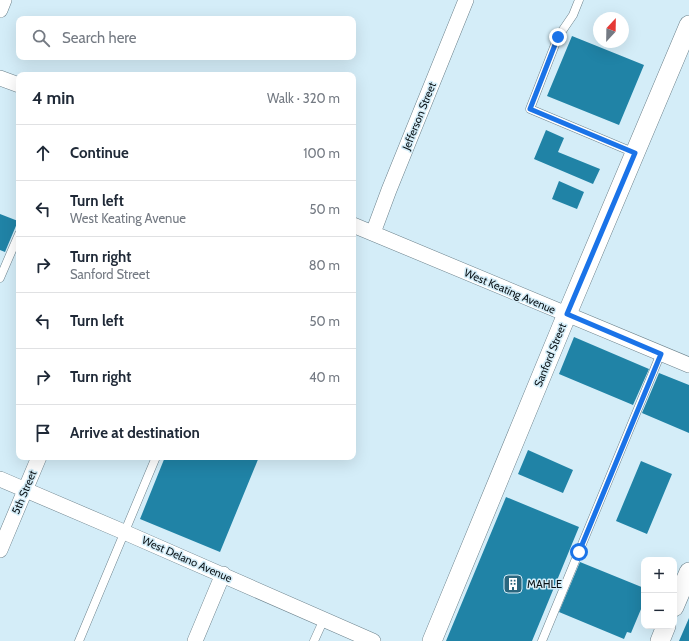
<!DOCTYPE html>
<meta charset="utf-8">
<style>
:root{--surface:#fff;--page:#f2f2f3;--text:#1f2937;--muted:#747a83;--line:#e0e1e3}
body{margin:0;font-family:Cabin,sans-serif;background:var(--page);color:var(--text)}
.controls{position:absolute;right:12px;bottom:12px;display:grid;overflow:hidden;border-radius:8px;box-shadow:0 4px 16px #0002}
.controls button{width:36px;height:36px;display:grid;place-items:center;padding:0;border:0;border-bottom:1px solid var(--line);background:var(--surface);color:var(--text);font:20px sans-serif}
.compass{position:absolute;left:593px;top:12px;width:36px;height:36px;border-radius:50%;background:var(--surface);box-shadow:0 4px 16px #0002;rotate:22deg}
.stop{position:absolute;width:12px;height:12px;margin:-9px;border:3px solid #1a73e8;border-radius:50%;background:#fff}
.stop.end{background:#1a73e8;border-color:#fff;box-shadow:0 1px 4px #0008}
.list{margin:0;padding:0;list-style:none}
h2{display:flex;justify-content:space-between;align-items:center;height:52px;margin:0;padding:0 16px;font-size:17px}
h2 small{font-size:13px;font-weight:400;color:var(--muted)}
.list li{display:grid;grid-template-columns:26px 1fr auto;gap:12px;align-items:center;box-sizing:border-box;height:56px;padding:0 16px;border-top:1px solid var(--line)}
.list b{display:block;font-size:15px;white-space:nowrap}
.list p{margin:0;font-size:13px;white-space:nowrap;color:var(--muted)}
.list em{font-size:13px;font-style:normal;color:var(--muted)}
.icon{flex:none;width:22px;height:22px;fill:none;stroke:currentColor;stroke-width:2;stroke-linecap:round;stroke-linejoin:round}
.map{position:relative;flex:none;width:689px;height:641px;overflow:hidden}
.search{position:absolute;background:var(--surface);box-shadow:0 4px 16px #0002;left:16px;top:16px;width:340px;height:44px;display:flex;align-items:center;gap:10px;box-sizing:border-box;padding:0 14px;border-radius:8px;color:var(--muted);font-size:15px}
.panel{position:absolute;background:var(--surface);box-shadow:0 4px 16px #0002;left:16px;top:72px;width:340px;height:388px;border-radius:8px}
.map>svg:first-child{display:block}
</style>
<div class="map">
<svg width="689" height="641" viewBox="0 0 689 641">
<rect width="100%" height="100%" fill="#d4edf8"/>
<path fill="#2083a6" d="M572 36 644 65 619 125 547 96Z
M546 130 564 138 558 152 600 169 593 184 534 159Z
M559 181 584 192 577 209 552 199Z
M0 214 18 221 5 252 0 250Z
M574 337 649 369 633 405 559 374Z
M659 373 689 385V433L642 413Z
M528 450 573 470 563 493 518 474Z
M165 457H259L220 552 140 519Z
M641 461 672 474 647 534 616 521Z
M506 497 579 527 532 641H446Z
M580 562 644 588V602L631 633 627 632 624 639 559 612Z
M689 618V641H679Z"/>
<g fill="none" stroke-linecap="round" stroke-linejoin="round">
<g stroke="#6c828c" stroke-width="9">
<path id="service" d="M579 0 573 15 558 37 530 109 635 153
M0 278 19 234
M79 641 156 457
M314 641 324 619
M542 641 661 353"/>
</g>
<g stroke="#6c828c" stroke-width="16">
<path id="minor" d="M0 10 4 0
M0 78 19 85
M353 225 689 365
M373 233 389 190 466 0
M0 479 124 532 373 641
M0 550 39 457
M195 641 223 574"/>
</g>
<g stroke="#6c828c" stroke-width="20">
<path id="tertiary" d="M674 607 689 572
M432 641 567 314 689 25
M660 641 666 626"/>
</g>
<use href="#service" stroke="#fff" stroke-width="8"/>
<use href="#minor" stroke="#fff" stroke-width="15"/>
<use href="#tertiary" stroke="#fff" stroke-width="19"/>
</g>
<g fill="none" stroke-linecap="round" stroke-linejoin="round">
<path stroke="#1a73e8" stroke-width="5" d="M558 37 530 109 635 153 567 314 661 354 579 552"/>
</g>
<defs>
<g id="building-square" transform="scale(1)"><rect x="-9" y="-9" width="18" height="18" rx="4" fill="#2a667e" stroke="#d4edf8"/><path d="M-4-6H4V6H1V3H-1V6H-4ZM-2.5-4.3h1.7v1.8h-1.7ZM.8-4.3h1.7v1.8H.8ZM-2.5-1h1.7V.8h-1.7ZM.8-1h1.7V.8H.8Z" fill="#fff"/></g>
</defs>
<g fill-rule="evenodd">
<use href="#building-square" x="513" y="584"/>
</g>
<g text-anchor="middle" stroke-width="3" stroke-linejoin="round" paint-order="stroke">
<g font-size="11" fill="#0a1216" stroke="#d4edf8">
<text transform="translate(419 116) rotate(-68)" y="4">Jefferson Street</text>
<text transform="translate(510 291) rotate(23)" y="4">West Keating Avenue</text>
<text transform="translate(550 355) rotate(-68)" y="4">Sanford Street</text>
<text transform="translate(24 492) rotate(-67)" y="4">5th Street</text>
<text transform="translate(187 559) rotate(24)" y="4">West Delano Avenue</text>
</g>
<g font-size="11" fill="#0a1216" stroke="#d4edf8" text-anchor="start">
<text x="527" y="588">MAHLE</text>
</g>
</g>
</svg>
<div class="controls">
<button>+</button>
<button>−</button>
</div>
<svg class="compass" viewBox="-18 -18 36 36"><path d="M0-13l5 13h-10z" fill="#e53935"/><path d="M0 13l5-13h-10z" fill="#747a83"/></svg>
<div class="stop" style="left:579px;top:552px"></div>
<div class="stop end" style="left:558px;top:37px"></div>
<div class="search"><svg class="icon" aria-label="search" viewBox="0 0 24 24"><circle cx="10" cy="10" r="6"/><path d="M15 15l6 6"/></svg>Search here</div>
<section class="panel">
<h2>4 min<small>Walk · 320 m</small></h2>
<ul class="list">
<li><svg class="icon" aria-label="ahead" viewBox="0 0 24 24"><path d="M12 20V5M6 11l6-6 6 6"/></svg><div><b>Continue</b></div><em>100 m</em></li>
<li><svg class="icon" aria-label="left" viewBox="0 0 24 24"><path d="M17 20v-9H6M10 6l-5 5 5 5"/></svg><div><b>Turn left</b><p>West Keating Avenue</p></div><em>50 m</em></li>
<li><svg class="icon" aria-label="right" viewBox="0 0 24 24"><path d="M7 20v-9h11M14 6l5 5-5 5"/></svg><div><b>Turn right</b><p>Sanford Street</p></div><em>80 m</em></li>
<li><svg class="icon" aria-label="left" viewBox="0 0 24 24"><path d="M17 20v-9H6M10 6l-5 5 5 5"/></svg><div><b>Turn left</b></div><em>50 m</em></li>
<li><svg class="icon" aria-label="right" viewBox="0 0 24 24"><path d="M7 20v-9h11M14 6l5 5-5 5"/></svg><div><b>Turn right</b></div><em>40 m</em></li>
<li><svg class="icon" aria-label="arrive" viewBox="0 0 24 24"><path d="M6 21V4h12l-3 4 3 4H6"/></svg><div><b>Arrive at destination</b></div></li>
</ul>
</section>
</div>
